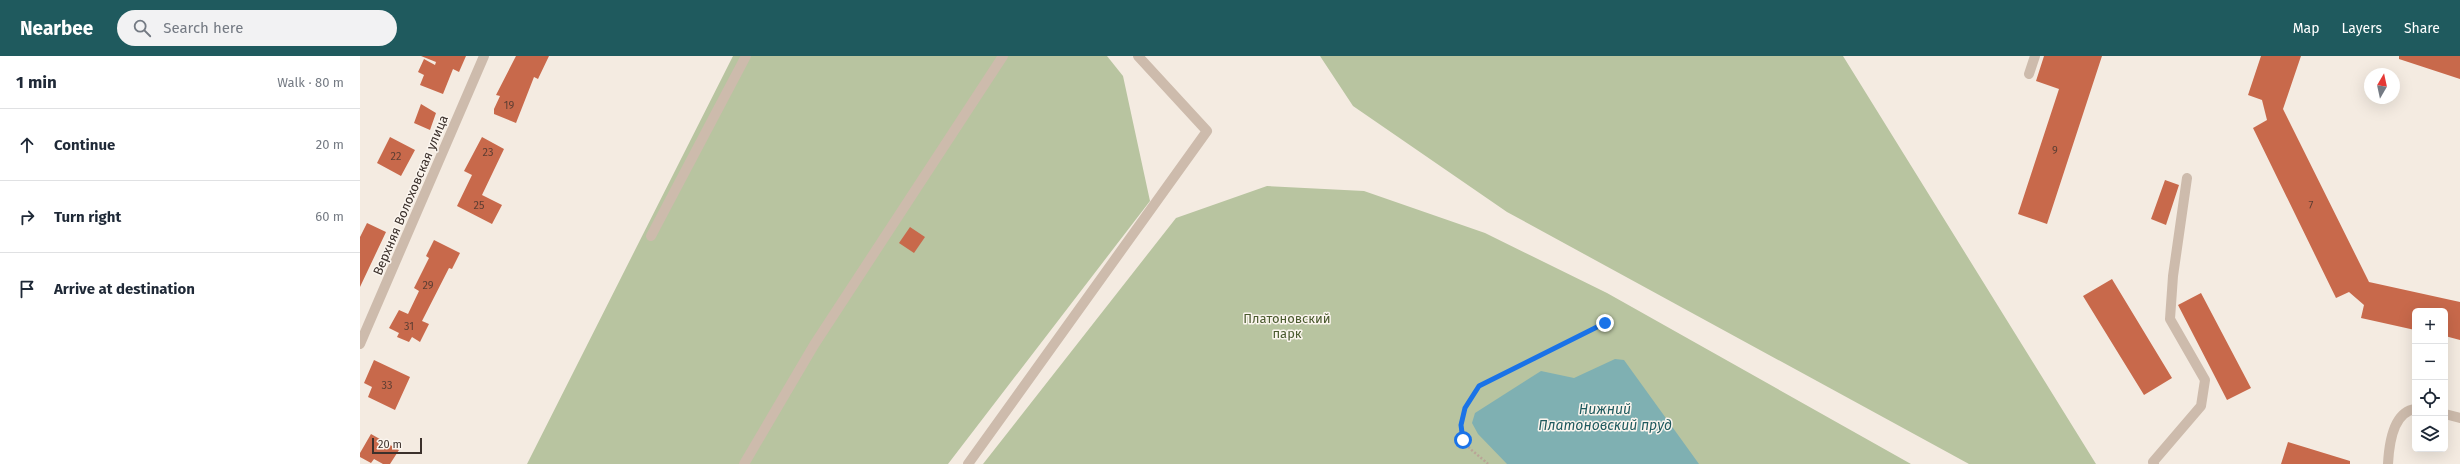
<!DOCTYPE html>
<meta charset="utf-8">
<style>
:root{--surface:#fff;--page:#f2f2f3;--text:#1f2937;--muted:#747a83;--line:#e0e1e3;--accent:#1f5a5e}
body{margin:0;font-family:"Fira Sans",sans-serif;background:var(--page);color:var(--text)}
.controls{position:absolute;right:12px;bottom:12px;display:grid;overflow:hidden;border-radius:6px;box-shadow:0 4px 16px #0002}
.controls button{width:36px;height:36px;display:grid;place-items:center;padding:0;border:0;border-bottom:1px solid var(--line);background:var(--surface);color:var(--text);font:20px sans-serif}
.compass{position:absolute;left:2004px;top:12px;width:36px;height:36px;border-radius:50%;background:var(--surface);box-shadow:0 4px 16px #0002;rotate:9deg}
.scale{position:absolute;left:12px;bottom:10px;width:50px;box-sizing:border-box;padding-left:4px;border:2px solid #3b302b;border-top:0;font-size:11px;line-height:14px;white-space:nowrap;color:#3b302b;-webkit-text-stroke:3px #fbf5ee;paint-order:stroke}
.stop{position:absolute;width:12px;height:12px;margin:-9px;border:3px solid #1a73e8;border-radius:50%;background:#fff}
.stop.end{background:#1a73e8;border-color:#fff;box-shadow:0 1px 4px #0008}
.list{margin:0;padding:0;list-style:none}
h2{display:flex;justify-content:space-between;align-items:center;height:52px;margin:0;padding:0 16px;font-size:17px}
h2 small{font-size:13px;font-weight:400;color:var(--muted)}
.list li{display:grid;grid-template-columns:26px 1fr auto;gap:12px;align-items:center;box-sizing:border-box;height:72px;padding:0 16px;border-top:1px solid var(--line)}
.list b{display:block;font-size:15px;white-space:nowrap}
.list em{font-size:13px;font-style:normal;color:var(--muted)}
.icon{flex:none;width:22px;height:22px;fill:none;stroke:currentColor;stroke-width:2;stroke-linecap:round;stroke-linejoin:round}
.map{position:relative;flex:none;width:2100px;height:408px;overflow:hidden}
header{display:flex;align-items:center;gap:24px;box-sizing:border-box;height:56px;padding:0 20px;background:var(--accent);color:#fff}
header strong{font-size:19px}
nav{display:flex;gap:22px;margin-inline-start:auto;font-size:14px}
.search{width:280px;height:36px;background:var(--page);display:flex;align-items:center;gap:10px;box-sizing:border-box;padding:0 14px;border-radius:22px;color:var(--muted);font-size:15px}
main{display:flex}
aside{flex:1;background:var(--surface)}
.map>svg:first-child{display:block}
</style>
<header>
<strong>Nearbee</strong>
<div class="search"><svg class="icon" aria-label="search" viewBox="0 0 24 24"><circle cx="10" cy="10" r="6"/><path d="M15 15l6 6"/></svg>Search here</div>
<nav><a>Map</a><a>Layers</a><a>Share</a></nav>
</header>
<main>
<aside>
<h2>1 min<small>Walk · 80 m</small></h2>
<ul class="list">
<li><svg class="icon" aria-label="ahead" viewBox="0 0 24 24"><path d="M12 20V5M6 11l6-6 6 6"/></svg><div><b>Continue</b></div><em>20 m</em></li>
<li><svg class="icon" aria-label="right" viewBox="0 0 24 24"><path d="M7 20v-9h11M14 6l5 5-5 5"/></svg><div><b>Turn right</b></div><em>60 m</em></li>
<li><svg class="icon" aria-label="arrive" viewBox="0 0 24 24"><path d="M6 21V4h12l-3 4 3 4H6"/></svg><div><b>Arrive at destination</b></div></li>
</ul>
</aside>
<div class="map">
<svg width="2100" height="408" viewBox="0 0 2100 408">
<rect width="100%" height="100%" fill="#f4ebe1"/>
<path fill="#b8c4a0" d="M373 0H747L763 20 790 145 588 408H167Z
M960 0H1483L1736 408H1609L1147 156 993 50Z
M907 130 1004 135 1125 177 1247 237 1551 408H623L816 162Z"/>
<path fill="#7fb0b2" d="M1255 303 1264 304 1339 408H1147L1118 378 1112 367 1115 357 1181 315 1214 322Z"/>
<path fill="#c8694b" d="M61 0H106L99 16 93 13 83 38 60 29 64 19 58 16 64 3 75 9 76 6Z
M156 0H189L178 23 174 21 156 67 134 58V53L140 40 136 39Z
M1684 0H1742L1687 168 1658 158 1699 33 1676 25Z
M1901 0H1941L1923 53 2009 226 2100 246V284L2085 280V255H2055V274L2001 262 2004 249 1989 236 1976 242 1893 72 1907 64 1902 44 1888 39Z
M2039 0H2100V23L2039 3Z
M61 48 76 57 70 74 54 67Z
M30 81 55 94 41 120 17 107Z
M122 81 144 93 122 139 142 149 132 168 97 150 112 119 104 115Z
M1805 124 1819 129 1806 169 1791 163Z
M7 167 26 176 0 231V181Z
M550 171 565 181 554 197 539 187Z
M74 184 100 197 92 213 89 212 62 265 69 268 60 286 52 281 49 286 37 281 39 277 29 272 39 254 48 258 59 235 54 232 69 202 66 200Z
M1752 223 1812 322 1784 339 1723 240Z
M1841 237 1891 332 1867 344 1818 249Z
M14 304 50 321 35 354 8 341 12 331 4 327Z
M11 378 39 394 30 408H23L14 403 11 407 0 401V397Z
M1928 386 1990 405V408H1921Z"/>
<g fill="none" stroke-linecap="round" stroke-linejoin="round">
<path stroke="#b9a596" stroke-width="2.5" stroke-dasharray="2 2" stroke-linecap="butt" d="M1128 408C1121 401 1107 392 1103 384 1094 366 1109 342 1119 330L1245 267"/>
<path stroke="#cdbbac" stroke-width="10" d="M1669 18 1675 0
M2085 358 2100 362
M1794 408 1793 406 1841 350 1845 324 1810 263 1813 220 1827 122
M2028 408C2029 389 2033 356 2055 353"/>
<path stroke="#cdbbac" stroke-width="10" d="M291 180 386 0
M0 288 124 0
M384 408 454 289 643 0
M608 408 847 75 778 0"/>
</g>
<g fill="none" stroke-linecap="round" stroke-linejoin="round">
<path stroke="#1a73e8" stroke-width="5" d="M1103 384 1101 369 1105 352 1119 330 1245 267"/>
</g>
<g text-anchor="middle" stroke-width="3" stroke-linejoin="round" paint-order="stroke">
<g font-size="11" fill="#5e3e33">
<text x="149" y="53">19</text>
<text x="1695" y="98">9</text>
<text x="128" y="100">23</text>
<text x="36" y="104">22</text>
<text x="119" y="153">25</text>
<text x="1951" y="153">7</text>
<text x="68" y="233">29</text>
<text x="49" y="274">31</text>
<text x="27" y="333">33</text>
</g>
<g font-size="13" fill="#3b302b" stroke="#fbf5ee">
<text transform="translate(50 139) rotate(-67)" y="5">Верхняя Волоховская улица</text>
</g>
<g font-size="13" fill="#4a5a2e" stroke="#fbf5ee">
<text x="927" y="267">Платоновский<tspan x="927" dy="15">парк</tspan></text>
</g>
<g font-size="14" font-style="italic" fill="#1f5a5e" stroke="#fbf5ee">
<text x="1245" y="358">Нижний<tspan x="1245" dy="16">Платоновский пруд</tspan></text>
</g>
</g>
</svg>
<div class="controls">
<button>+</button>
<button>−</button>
<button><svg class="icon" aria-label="locate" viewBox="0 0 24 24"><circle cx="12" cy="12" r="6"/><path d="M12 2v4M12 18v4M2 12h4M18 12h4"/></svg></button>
<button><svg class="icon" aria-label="layers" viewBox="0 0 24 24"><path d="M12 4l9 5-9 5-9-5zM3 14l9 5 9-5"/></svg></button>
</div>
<svg class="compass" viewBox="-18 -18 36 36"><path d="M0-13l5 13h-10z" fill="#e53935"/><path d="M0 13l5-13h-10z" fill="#747a83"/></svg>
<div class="scale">20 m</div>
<div class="stop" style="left:1103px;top:384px"></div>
<div class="stop end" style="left:1245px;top:267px"></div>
</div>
</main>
